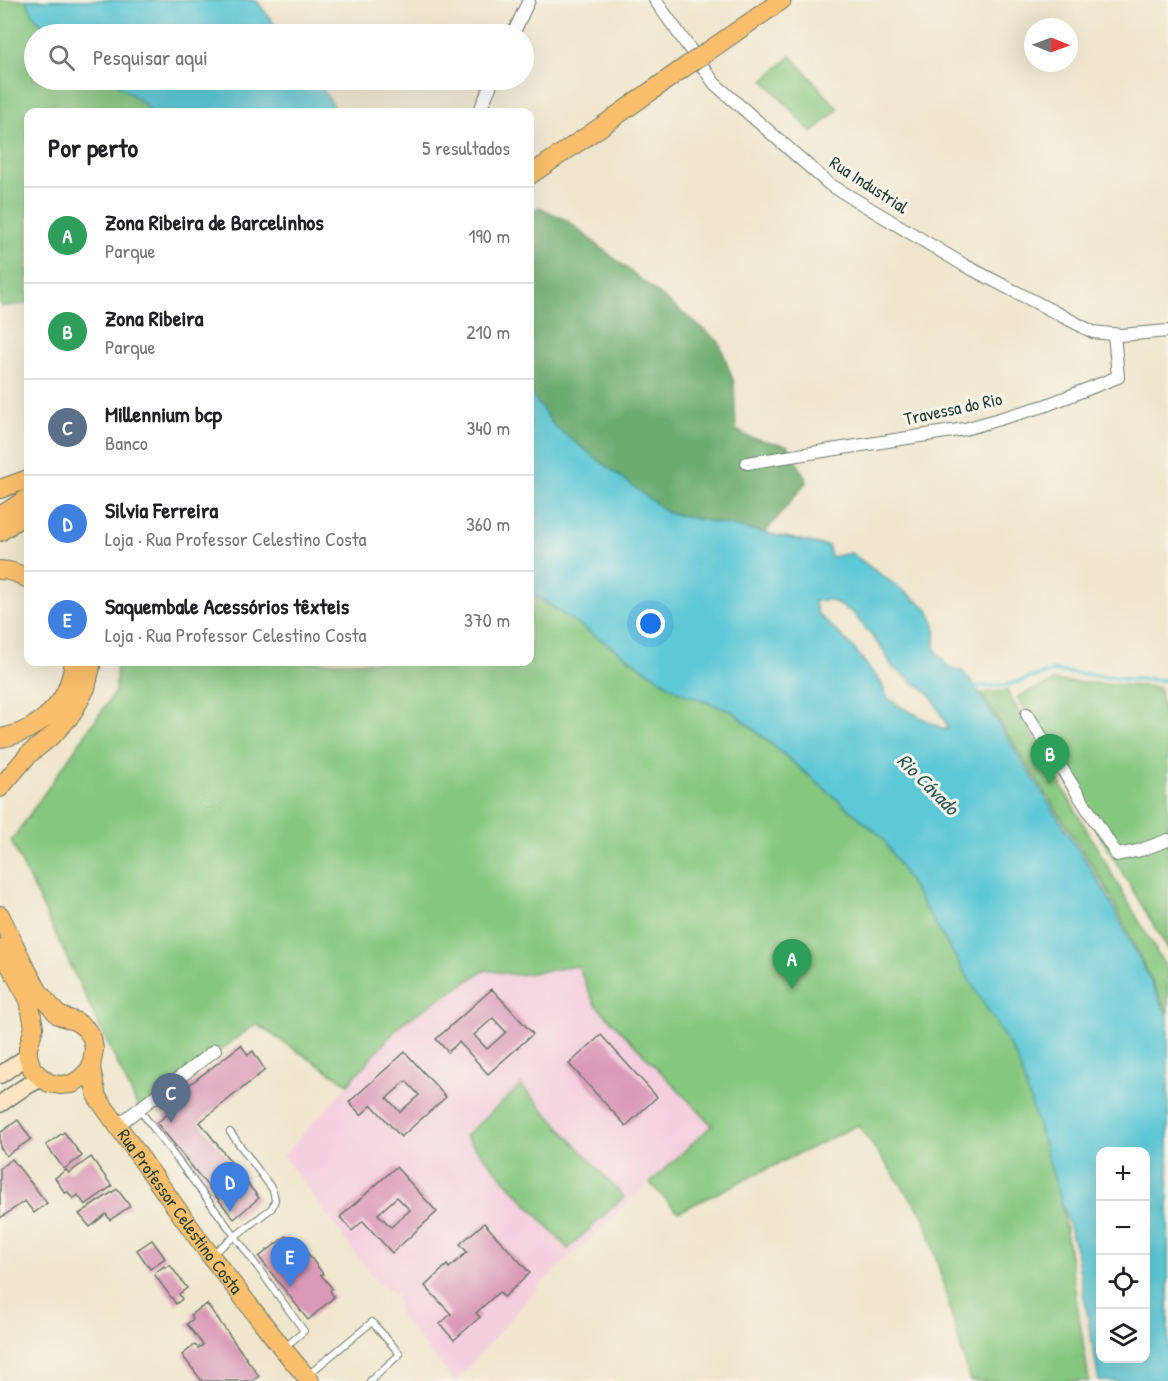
<!DOCTYPE html>
<html lang="pt">
<meta charset="utf-8">
<style>
:root{--surface:#fff;--page:#f6f6f6;--text:#202124;--muted:#757577;--line:#e0e0e0;--accent:#2563eb}
body{margin:0;font-family:"Patrick Hand",sans-serif;background:var(--page);color:var(--text)}
.controls{position:absolute;right:18px;bottom:18px;display:grid;overflow:hidden;border-radius:12px;box-shadow:0 6px 24px #0002}
.controls button{width:54px;height:54px;display:grid;place-items:center;padding:0;border:0;border-bottom:2px solid var(--line);background:var(--surface);color:var(--text);font:30px sans-serif}
.compass{position:absolute;left:1024px;top:18px;width:54px;height:54px;border-radius:50%;background:var(--surface);box-shadow:0 6px 24px #0002;rotate:91deg}
.you{position:absolute;left:651px;top:624px;width:21px;height:21px;margin:-15px;border:4px solid #fff;border-radius:50%;background:#1a73e8;box-shadow:0 0 0 9px #1a73e833}
.badge{display:grid;place-items:center;width:39px;height:39px;border-radius:50%;background:var(--accent);color:#fff;font-size:20px;font-weight:700}
.pin{position:absolute;translate:-50% -50px;filter:drop-shadow(0 2px 3px #0008)}
.pin::after{content:'';position:absolute;top:32px;width:21px;height:18px;background:inherit;clip-path:polygon(0 0,100% 0,50% 100%)}
.list{margin:0;padding:0;list-style:none}
h2{display:flex;justify-content:space-between;align-items:center;height:78px;margin:0;padding:0 24px;font-size:26px}
h2 small{font-size:20px;font-weight:400;color:var(--muted)}
.list li{display:grid;grid-template-columns:39px 1fr auto;gap:18px;align-items:center;box-sizing:border-box;height:96px;padding:0 24px;border-top:2px solid var(--line)}
.list b{display:block;font-size:22px;white-space:nowrap}
.list p{margin:0;font-size:20px;white-space:nowrap;color:var(--muted)}
.list em{font-size:20px;font-style:normal;color:var(--muted)}
.icon{flex:none;width:33px;height:33px;fill:none;stroke:currentColor;stroke-width:2;stroke-linecap:round;stroke-linejoin:round}
.map{position:relative;flex:none;width:1168px;height:1381px;overflow:hidden}
.search{position:absolute;background:var(--surface);box-shadow:0 6px 24px #0002;left:24px;top:24px;width:510px;height:66px;display:flex;align-items:center;gap:15px;box-sizing:border-box;padding:0 21px;border-radius:33px;color:var(--muted);font-size:22px}
.panel{position:absolute;background:var(--surface);box-shadow:0 6px 24px #0002;left:24px;top:108px;width:510px;height:558px;border-radius:12px}
.map>svg:first-child{display:block}
</style>
<div class="map">
<svg width="1168" height="1381" viewBox="0 0 1168 1381">
<rect width="100%" height="100%" fill="#f7f3e8"/>
<filter id="ink" filterUnits="userSpaceOnUse"><feTurbulence type="fractalNoise" baseFrequency=".0167" numOctaves="2"/><feDisplacementMap in="SourceGraphic" scale="12" xChannelSelector="R" yChannelSelector="G"/><feConvolveMatrix kernelMatrix="1 2 1 2 8 2 1 2 1" color-interpolation-filters="sRGB"/></filter>
<filter id="wash" filterUnits="userSpaceOnUse"><feTurbulence type="fractalNoise" baseFrequency=".008" numOctaves="4" result="noise"/><feDisplacementMap in="SourceGraphic" scale="24" xChannelSelector="R" yChannelSelector="G"/><feGaussianBlur stdDeviation="1.35" result="paint"/><feColorMatrix in="noise" values="0 0 0 0 0 0 0 0 0 0 0 0 0 0 0 0 0 1.4 0 .05"/><feComposite in="paint" operator="in"/></filter>
<g filter="url(#wash)">
<rect width="100%" height="100%" fill="#f0e6cd"/>
<path fill="#f4cfde" d="M578 966 594 1003 712 1125 543 1282 456 1381H454L399 1315 396 1295 378 1284 283 1156 402 1024 475 972 485 970 518 975Z"/>
<path fill="#85c77f" stroke="#52825a" stroke-width="1.5" d="M0 0H65L91 34H34V80H126L152 112H28V303L0 307Z
M791 56 838 109 812 133 764 80Z
M530 587 733 712 882 837 1037 1042 1089 1381H970L925 1218 858 1125 678 1212 650 1183 712 1125 594 1003 578 966 518 975 485 970 402 1023 348 1084 256 1024 139 1109 11 841 115 692 117 662H530Z
M1054 681 1159 687 1168 736V949L1017 697Z
M1007 691 1166 968 1168 973V1014L1106 887 981 693Z
M521 1085 624 1197 568 1249 465 1136Z"/>
<path fill="#6cac6e" stroke="#467451" stroke-width="1.5" d="M539 207 566 220 719 342 734 383 736 430 749 437 788 446 807 481 765 533 668 513 554 426 530 392V213Z"/>
<path fill="#5dc8d6" stroke="#3e8285" stroke-width="1.5" fill-rule="evenodd" d="M26 0H256L282 34H55L35 18Z
M112 80H316L338 112H150L146 106Z
M530 392 554 426 668 513 828 546 831 557 851 553 927 608 935 625V649L949 668 962 671 975 687 1104 889 1168 1016V1381H1099L1076 1249 1017 1058 882 837 733 712 679 692 530 592ZM831 600 853 613 884 651 892 667 930 694 948 727 945 730 901 707 887 697 881 683 851 645 818 614 814 601ZM1100 1152H1146V1358H1100Z"/>
<g fill="none" stroke-linecap="round" stroke-linejoin="round">
<path stroke="#5dc8d6" stroke-width="4" d="M971 687 1007 685 1054 671 1127 679 1168 680"/>
</g>
<g id="blocks">
<path fill="#da9ab7" fill-rule="evenodd" d="M492 989 533 1034 488 1074 459 1042 448 1052 436 1039ZM493 1018 506 1032 487 1049 474 1035Z
M601 1035 657 1097 626 1126 569 1064Z
M241 1045 248 1055 253 1051 265 1070 200 1122 259 1198 234 1219 157 1123 184 1100 182 1097 187 1093 184 1089Z
M405 1052 446 1097 401 1137 372 1105 361 1115 349 1102ZM406 1081 419 1095 400 1112 387 1098Z
M18 1120 31 1139 6 1156 0 1147V1133Z
M64 1132 82 1156 64 1169 46 1145Z
M91 1157 112 1186 85 1205 78 1195 73 1199 68 1192 65 1193 55 1178 66 1170 69 1173Z
M12 1159 47 1203 34 1213 25 1201 0 1218V1168Z
M396 1167 437 1212 392 1253 363 1221 352 1231 340 1217ZM397 1197 410 1210 391 1227 378 1214Z
M117 1189 130 1206 110 1220 106 1214 90 1227 79 1214Z
M484 1223 530 1273 504 1297 499 1292 476 1313 480 1317 454 1340 440 1324 451 1314 425 1286 447 1265 449 1268 467 1252 460 1244Z
M286 1236 291 1242 293 1241 303 1254 306 1251 323 1274 321 1275 332 1288 330 1291 334 1297 308 1320 259 1257Z
M152 1240 165 1258 150 1269 137 1250Z
M170 1265 187 1288 179 1294 182 1299 176 1304 154 1274 164 1266 165 1268Z
M207 1304 259 1376 252 1381H202L182 1355 195 1345 198 1348 203 1345 187 1324 193 1319 191 1314Z"/>
</g>
</g>
<g filter="url(#ink)">
<use href="#blocks" fill-opacity="0" stroke="#68786a" stroke-width="1.5"/>
<g fill="none" stroke-linecap="round" stroke-linejoin="round">
<g stroke="#68786a" stroke-width="8">
<path id="service" d="M139 1109 235 1236 304 1331 284 1348
M213 1253 272 1208 275 1200 273 1190 230 1132
M309 1374 372 1322 400 1354 370 1381"/>
</g>
<g stroke="#68786a" stroke-width="14">
<path id="minor" d="M655 0 715 84 829 184 964 265 1093 332 1121 335 1168 331
M513 34 529 0
M479 112 493 80
M747 463 965 429 1044 406 1118 377 1114 334
M1027 714 1117 855 1141 850 1168 840
M117 1126 215 1050"/>
</g>
<g stroke="#68786a" stroke-width="19">
<path id="secondary" d="M0 1075 28 1056
M0 1104 23 1088 42 1078"/>
</g>
<g stroke="#68786a" stroke-width="20">
<g id="primary">
<path d="M707 52 782 0"/>
<path d="M530 175 602 126 685 67"/>
<path d="M0 489 28 479"/>
<path d="M0 516 28 498"/>
<path d="M0 532 28 512"/>
<path d="M0 570C10 570 20 574 28 579"/>
<path d="M0 738C30 734 62 711 70 680 72 674 73 668 74 662"/>
<path d="M0 788 28 755 53 735 72 714 86 688 92 662"/>
<path d="M0 915 24 965 39 992 58 1015 77 1022 86 1029 92 1038 94 1049 91 1068 81 1078 72 1084 60 1085 49 1083 42 1078 32 1069 28 1056V1048L34 1027 29 1000 0 948"/>
<path id="s1" d="M91 1068 97 1097 210 1255 283 1349 310 1381"/>
</g>
</g>
<use href="#service" stroke="#fff" stroke-width="6"/>
<use href="#minor" stroke="#fff" stroke-width="12"/>
<use href="#secondary" stroke="#fde5c4" stroke-width="16"/>
<use href="#primary" stroke="#f9bf6c" stroke-width="18"/>
<g stroke="#68786a" stroke-width="20" stroke-linecap="butt">
<path id="primary-bridge" d="M685 67 707 52"/>
</g>
<use href="#primary-bridge" stroke="#f9bf6c" stroke-width="18"/>
</g>
</g>
<g text-anchor="middle" stroke-width="6" stroke-linejoin="round" paint-order="stroke">
<g font-size="18" fill="#1f3d34" stroke="#f7f3e8">
<text transform="translate(869 185) rotate(33)" y="6">Rua Industrial</text>
<text transform="translate(953 409) rotate(-12)" y="6">Travessa do Rio</text>
<text dy="6" stroke="none"><textPath href="#s1" startOffset="171">Rua Professor Celestino Costa</textPath></text>
</g>
<g font-size="20" font-style="italic" fill="#2b5954" stroke="#f7f3e8">
<text transform="translate(928 784) rotate(45)" y="7">Rio Cávado</text>
</g>
</g>
</svg>
<div class="controls">
<button>+</button>
<button>−</button>
<button><svg class="icon" aria-label="locate" viewBox="0 0 24 24"><circle cx="12" cy="12" r="6"/><path d="M12 2v4M12 18v4M2 12h4M18 12h4"/></svg></button>
<button><svg class="icon" aria-label="layers" viewBox="0 0 24 24"><path d="M12 4l9 5-9 5-9-5zM3 14l9 5 9-5"/></svg></button>
</div>
<svg class="compass" viewBox="-18 -18 36 36"><path d="M0-13l5 13h-10z" fill="#e53935"/><path d="M0 13l5-13h-10z" fill="#757577"/></svg>
<div class="you"></div>
<div class="pin badge" style="left:792px;top:989px;background:#2e9e5b">A</div>
<div class="pin badge" style="left:1050px;top:784px;background:#2e9e5b">B</div>
<div class="pin badge" style="left:171px;top:1123px;background:#5c6f8a">C</div>
<div class="pin badge" style="left:230px;top:1212px;background:#3f7fe0">D</div>
<div class="pin badge" style="left:290px;top:1287px;background:#3f7fe0">E</div>
<div class="search"><svg class="icon" aria-label="search" viewBox="0 0 24 24"><circle cx="10" cy="10" r="6"/><path d="M15 15l6 6"/></svg>Pesquisar aqui</div>
<section class="panel">
<h2>Por perto<small>5 resultados</small></h2>
<ul class="list">
<li><span class="badge" style="background:#2e9e5b">A</span><div><b>Zona Ribeira de Barcelinhos</b><p>Parque</p></div><em>190 m</em></li>
<li><span class="badge" style="background:#2e9e5b">B</span><div><b>Zona Ribeira</b><p>Parque</p></div><em>210 m</em></li>
<li><span class="badge" style="background:#5c6f8a">C</span><div><b>Millennium bcp</b><p>Banco</p></div><em>340 m</em></li>
<li><span class="badge" style="background:#3f7fe0">D</span><div><b>Silvia Ferreira</b><p>Loja · Rua Professor Celestino Costa</p></div><em>360 m</em></li>
<li><span class="badge" style="background:#3f7fe0">E</span><div><b>Saquembale Acessórios têxteis</b><p>Loja · Rua Professor Celestino Costa</p></div><em>370 m</em></li>
</ul>
</section>
</div>
